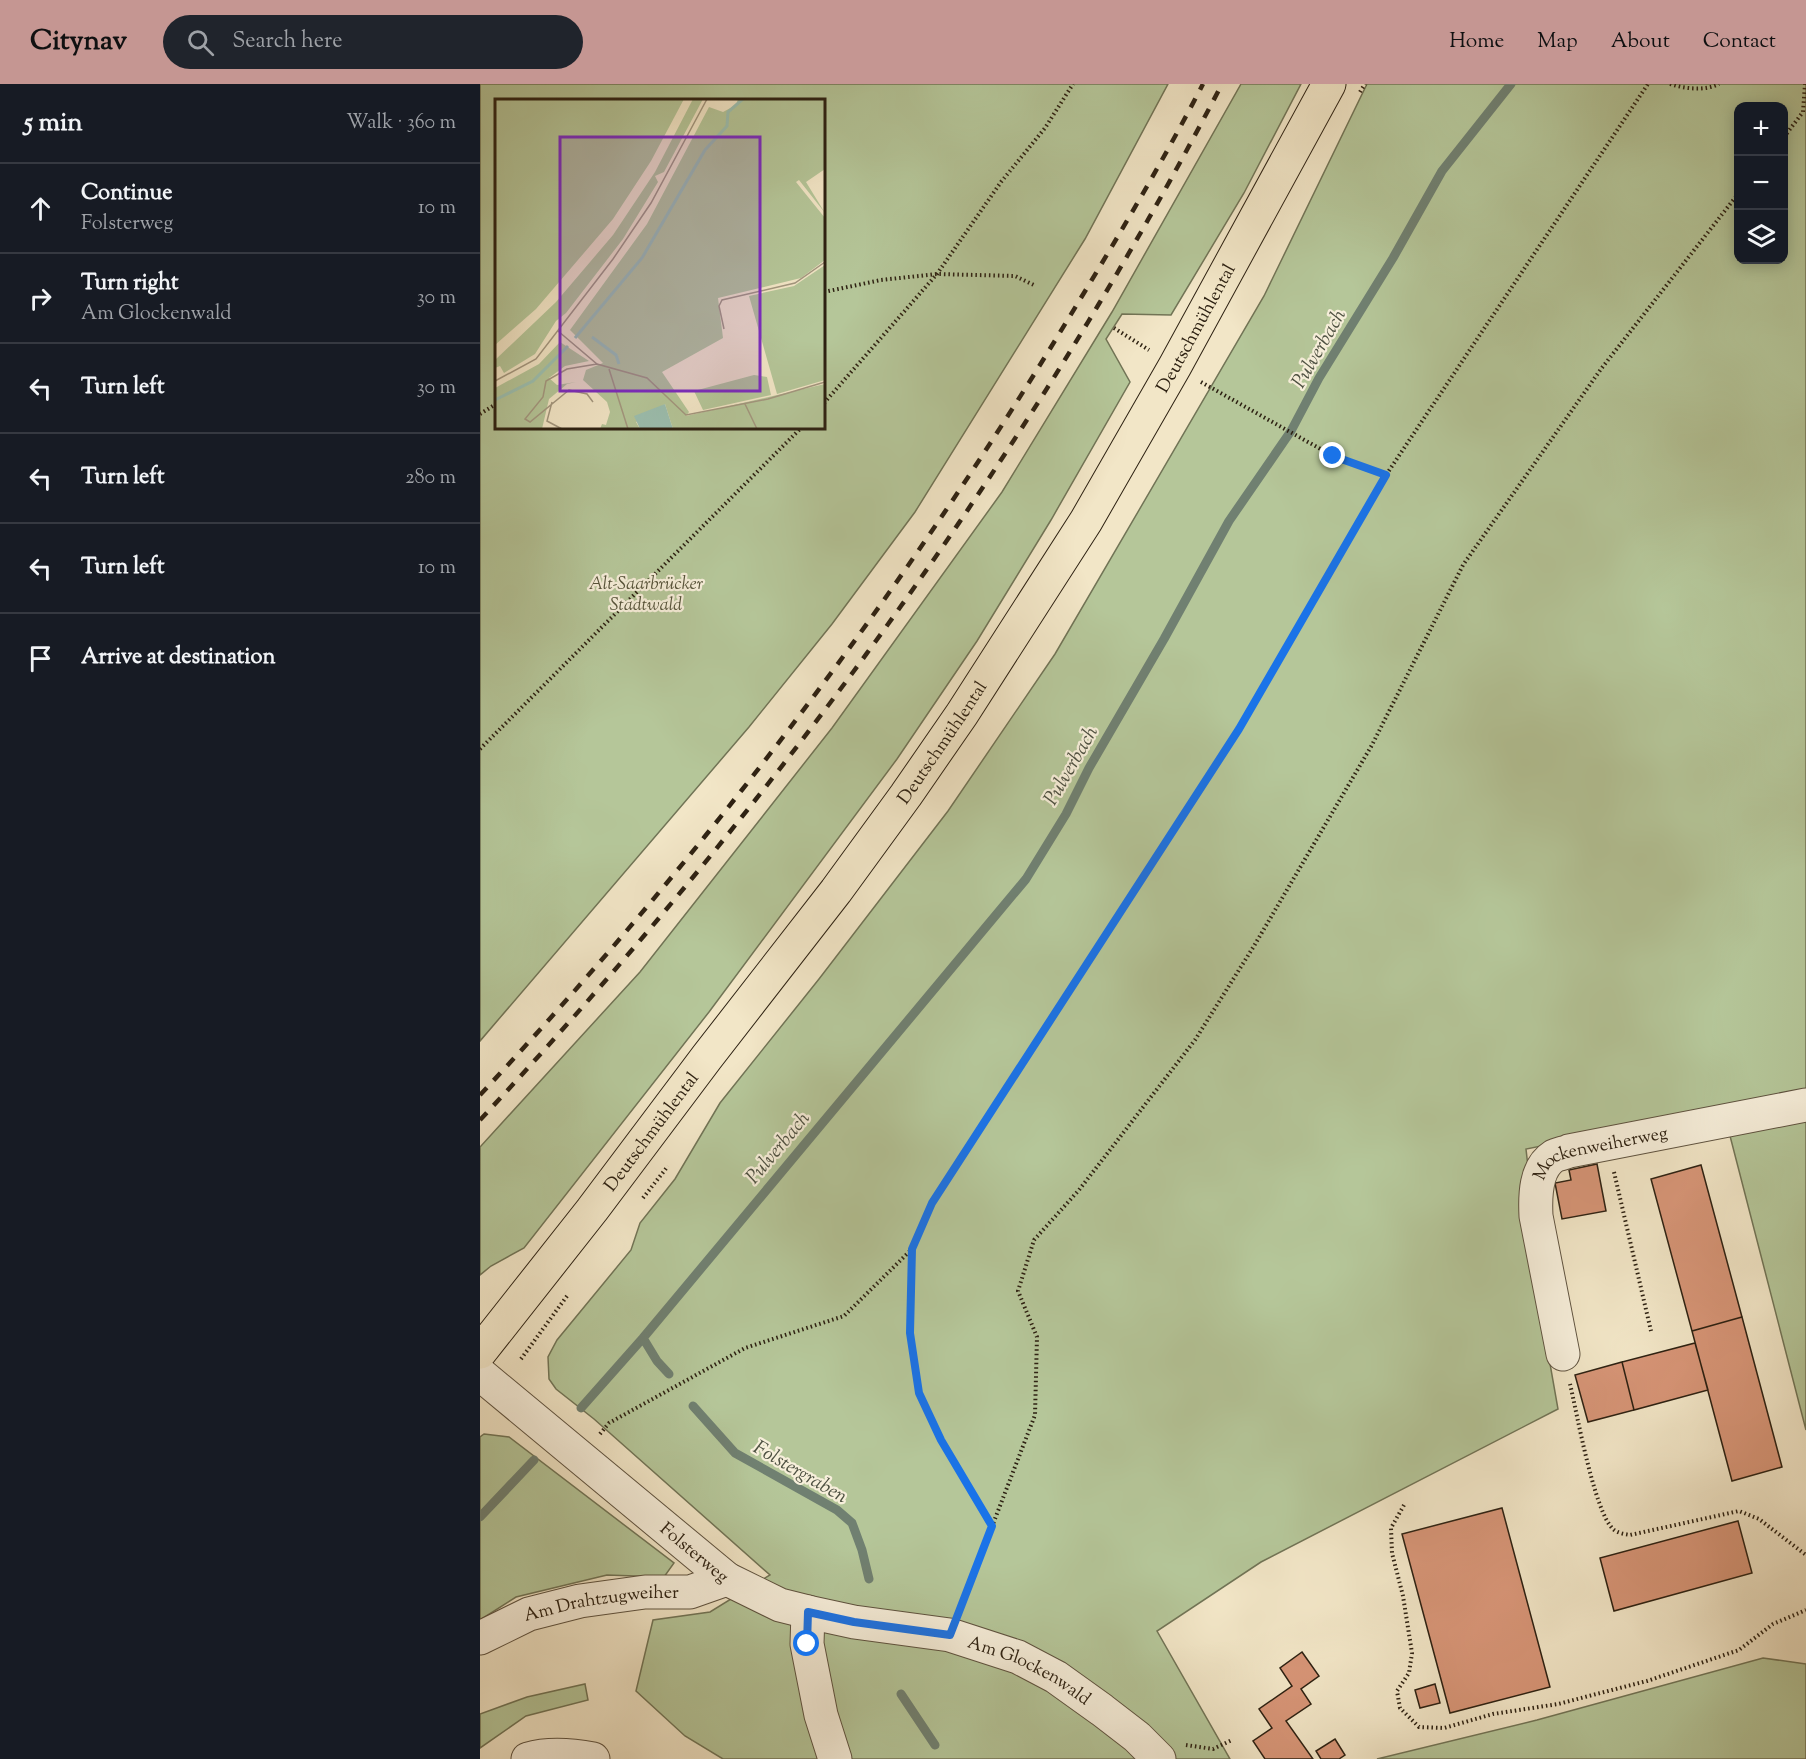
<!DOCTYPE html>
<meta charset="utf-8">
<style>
:root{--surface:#171b24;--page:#20242c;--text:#f1f3f6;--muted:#9ea1a6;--line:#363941;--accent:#c59692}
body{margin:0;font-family:"Sorts Mill Goudy",serif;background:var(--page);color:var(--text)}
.controls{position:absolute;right:18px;top:18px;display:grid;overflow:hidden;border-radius:12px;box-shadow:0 3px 15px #0003}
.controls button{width:54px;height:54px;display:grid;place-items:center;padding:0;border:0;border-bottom:2px solid var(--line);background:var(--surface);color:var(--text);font:30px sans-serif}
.stop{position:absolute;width:18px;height:18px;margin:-14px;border:4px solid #1a73e8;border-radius:50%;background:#fff}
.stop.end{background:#1a73e8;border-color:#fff;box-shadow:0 2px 6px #0008}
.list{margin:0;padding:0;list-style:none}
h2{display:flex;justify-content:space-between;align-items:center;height:78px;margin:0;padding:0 24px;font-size:26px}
h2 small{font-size:20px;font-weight:400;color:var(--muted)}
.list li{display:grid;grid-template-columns:39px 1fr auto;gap:18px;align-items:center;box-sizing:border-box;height:90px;padding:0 24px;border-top:2px solid var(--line)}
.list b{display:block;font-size:22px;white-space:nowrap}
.list p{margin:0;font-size:20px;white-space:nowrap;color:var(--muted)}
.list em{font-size:20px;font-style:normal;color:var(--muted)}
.icon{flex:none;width:33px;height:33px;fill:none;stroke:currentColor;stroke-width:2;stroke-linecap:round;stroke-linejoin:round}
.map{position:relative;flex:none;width:1326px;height:1675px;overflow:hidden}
header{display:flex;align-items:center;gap:36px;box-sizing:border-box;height:84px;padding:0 30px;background:var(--accent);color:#111}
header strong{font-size:28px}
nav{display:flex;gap:33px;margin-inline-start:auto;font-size:21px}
.search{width:420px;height:54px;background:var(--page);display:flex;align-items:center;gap:15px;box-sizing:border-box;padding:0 21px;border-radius:33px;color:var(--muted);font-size:22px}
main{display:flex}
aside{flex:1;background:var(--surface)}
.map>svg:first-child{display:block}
</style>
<header>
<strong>Citynav</strong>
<div class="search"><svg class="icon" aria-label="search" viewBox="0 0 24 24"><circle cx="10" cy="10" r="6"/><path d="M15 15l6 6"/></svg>Search here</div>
<nav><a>Home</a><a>Map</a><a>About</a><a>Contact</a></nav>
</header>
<main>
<aside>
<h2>5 min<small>Walk · 360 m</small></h2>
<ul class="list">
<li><svg class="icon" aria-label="ahead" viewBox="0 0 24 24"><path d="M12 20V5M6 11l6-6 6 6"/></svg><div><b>Continue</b><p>Folsterweg</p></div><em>10 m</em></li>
<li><svg class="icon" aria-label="right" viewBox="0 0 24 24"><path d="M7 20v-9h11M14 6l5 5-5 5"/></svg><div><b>Turn right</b><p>Am Glockenwald</p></div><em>30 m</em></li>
<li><svg class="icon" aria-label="left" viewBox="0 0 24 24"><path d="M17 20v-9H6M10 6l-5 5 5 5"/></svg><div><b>Turn left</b></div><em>30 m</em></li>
<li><svg class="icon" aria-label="left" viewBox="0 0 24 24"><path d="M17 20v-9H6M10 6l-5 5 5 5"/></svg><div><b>Turn left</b></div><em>280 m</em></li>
<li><svg class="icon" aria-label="left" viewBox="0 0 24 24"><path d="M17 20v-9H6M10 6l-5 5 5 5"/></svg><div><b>Turn left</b></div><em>10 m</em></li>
<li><svg class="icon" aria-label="arrive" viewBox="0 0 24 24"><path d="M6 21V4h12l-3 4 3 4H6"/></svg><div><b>Arrive at destination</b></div></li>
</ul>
</aside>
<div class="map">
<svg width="1326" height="1675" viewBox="0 0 1326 1675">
<rect width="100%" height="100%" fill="#f2e6c7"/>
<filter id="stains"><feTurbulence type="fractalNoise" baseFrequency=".00333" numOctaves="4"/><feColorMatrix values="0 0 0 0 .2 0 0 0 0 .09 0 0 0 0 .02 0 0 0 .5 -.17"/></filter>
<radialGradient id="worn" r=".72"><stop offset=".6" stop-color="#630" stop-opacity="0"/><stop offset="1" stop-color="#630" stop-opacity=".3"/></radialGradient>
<path fill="#b5c699" stroke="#717456" stroke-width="1.5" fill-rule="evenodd" d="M0 0H688L605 155 435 428 352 540 269 643 0 957ZM16 16H344V344H16Z
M761 0H821L764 109 691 231 642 230 626 255 650 298 571 436 497 557 417 675 229 928 44 1164 11 1182 0 1191V1063L160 888 352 644 522 408 632 228Z
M887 0H1326V1009L1046 1065 1048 1083 1041 1115 1078 1325 781 1478 677 1547 750 1675H243L205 1652 156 1607 173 1536 230 1528 290 1491 114 1335 76 1305 69 1295 68 1273 77 1256 151 1166 160 1139 195 1095 240 1019 339 895 468 727 575 570 784 212ZM1258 22H1304V176H1258Z
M1326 1031V1346L1249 1048Z
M4 1350 29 1353 194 1479 184 1493 127 1491 36 1513 0 1536V1353Z
M1283 1574 1326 1580V1675H897L1057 1636Z
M105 1600 108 1616 46 1632 0 1664V1630L47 1613Z"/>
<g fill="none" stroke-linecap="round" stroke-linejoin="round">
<path stroke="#708071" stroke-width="9" d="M163 1254 177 1277 189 1290
M213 1322 255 1369 357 1426 372 1439 382 1466 389 1495
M101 1324 163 1254 546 795 586 730 609 684 684 555 749 437 811 347 839 294 913 174 962 87 1031 0
M0 1433 54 1376
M421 1610 455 1661"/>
</g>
<path fill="#d79577" stroke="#2d2112" stroke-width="1.5" d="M1117 1080 1126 1127 1082 1135 1075 1099 1091 1096 1089 1086Z
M1221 1081 1262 1233 1212 1247 1171 1095Z
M1262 1233 1302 1383 1252 1397 1212 1247Z
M1215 1259 1228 1306 1154 1326 1142 1278Z
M1142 1278 1154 1326 1108 1338 1095 1291Z
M1022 1424 1070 1603 970 1629 922 1450Z
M1258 1437 1272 1489 1134 1527 1120 1474Z
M822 1568 839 1592 821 1605 831 1620 806 1637 833 1675H785L773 1657 792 1644 779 1625 812 1602 800 1584Z
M955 1600 960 1619 940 1624 935 1606Z
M855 1655 865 1671 859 1675H841L836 1667Z"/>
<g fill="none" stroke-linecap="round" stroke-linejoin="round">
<g stroke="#5e523f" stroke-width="35">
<g id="minor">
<path id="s1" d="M1083 1270 1056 1132C1055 1112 1055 1084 1074 1072 1078 1070 1085 1069 1089 1067L1326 1021"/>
<path id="s2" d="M0 1290 247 1495 300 1521 328 1528 374 1538 470 1551 538 1573 576 1593 622 1626 657 1653 679 1675"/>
<path d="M328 1528 327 1560 341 1631 355 1675"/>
<path id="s3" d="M0 1554 49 1530 100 1517 165 1508H210L247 1495"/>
<path d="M48 1675C69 1669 92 1671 113 1675"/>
</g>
</g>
<g stroke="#2d2112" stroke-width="35">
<g id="major">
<path id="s4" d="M0 1268 112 1126 227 973 356 807 426 711 482 630 606 437 695 282 849 0"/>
</g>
</g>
<path stroke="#2d2112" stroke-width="4" stroke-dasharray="1.5 3" stroke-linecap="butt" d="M1190 0C1206 5 1224 7 1239 0
M880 8 885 0
M1304 53 1323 28 1325 0
M344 208 401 196 457 190 535 192 556 202
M634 244 669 266
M721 298 853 372 906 391
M344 319 457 190 521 98 565 44 593 0
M0 330 16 320
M0 665 321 344
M1134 1088 1171 1247
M163 1114 188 1082
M432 1166 430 1249 439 1309 461 1356 511 1442
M41 1275 87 1212
M1090 1300C1097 1329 1114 1427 1133 1445 1137 1449 1144 1450 1150 1451L1259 1427 1279 1435 1326 1471
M120 1350 129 1339 265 1264 364 1232 432 1165 452 1119 759 646 906 391 1168 0
M924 1421 911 1444 912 1469 923 1512 932 1569 929 1589 917 1607 920 1624 939 1643 964 1644 1013 1630 1078 1620 1167 1597 1259 1566 1293 1540 1326 1526
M481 1523 555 1331 557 1253 538 1207 554 1156 599 1106 715 956 774 862 892 661 983 481 1121 285 1258 110
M706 1661 733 1665 752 1656"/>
<use href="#minor" stroke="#f7efdb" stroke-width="33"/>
<use href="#major" stroke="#f2e6c7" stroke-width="33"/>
<path stroke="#2d2112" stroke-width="4.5" stroke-dasharray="10 10" stroke-linecap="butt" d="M0 1011C218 778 413 522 579 250 629 168 679 85 723 0
M0 1036C290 725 545 378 742 0"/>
</g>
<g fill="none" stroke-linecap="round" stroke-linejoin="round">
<path stroke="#1a73e8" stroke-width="8" d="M327 1560 328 1528 374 1538 470 1551 512 1442 461 1356 439 1309 430 1249 432 1165 452 1119 759 645 906 391 853 372"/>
</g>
<g text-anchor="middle" stroke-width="4.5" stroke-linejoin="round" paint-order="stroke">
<g font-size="18" fill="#2d2112" stroke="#f7efdb">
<text dy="6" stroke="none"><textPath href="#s4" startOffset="1251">Deutschmühlental</textPath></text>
<text dy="6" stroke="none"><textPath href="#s4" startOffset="765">Deutschmühlental</textPath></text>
<text dy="6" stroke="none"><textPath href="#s4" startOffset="279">Deutschmühlental</textPath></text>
<text dy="6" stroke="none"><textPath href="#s1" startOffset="250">Mockenweiherweg</textPath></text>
<text dy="6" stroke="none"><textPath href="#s2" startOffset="279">Folsterweg</textPath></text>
<text dy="6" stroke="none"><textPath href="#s3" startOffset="128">Am Drahtzugweiher</textPath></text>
<text dy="6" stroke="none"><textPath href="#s2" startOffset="640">Am Glockenwald</textPath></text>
</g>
<g font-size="18" font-style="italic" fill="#56533a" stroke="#f7efdb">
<text x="166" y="505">Alt-Saarbrücker<tspan x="166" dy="21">Stadtwald</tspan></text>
</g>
<g font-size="20" font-style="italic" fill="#4e5142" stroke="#f7efdb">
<text transform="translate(838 264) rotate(-60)" y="7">Pulverbach</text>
<text transform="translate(590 681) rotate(-60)" y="7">Pulverbach</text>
<text transform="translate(297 1063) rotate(-50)" y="7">Pulverbach</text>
<text transform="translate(321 1387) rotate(30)" y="7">Folstergraben</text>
</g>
</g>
<g transform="translate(15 15)">
<rect width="330" height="330" fill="#f2e6c7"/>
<path d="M0 0H189L156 62 118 120 41 210 0 246ZM198 0H208L169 73 160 77 163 83 128 140 71 214 61 222 40 255 9 274 5 267 0 269V261L61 203 118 136 160 73ZM243 0H330V70L311 83 330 114 304 81 301 83 330 119V161L306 179 223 199 228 239 167 273 194 313 191 317 330 285V330H178L170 305 141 323 145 330H105L107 325 111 326 115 313 112 303 88 281 91 271 108 264 75 231 152 125 214 8 228 13 241 6ZM330 166V281L282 295 254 197 299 187ZM65 243 94 262 70 267 54 279 62 286 81 283 72 285 54 300 47 330H0V289L44 265ZM259 276 272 278 276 296 208 311 199 292Z" fill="#b5c699"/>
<path d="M170 305 178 330H145L139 317Z" fill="#9cc0b1"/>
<path fill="none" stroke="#9cc0b1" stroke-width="3" d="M97 238 121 256 124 265M80 239 147 159 210 51 232 27 233 13 248 0M0 301 38 282 73 247"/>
<path fill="none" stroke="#a3977f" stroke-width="1.5" d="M229 230 224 207 227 201 300 184 330 163M63 232 102 265 152 279 191 316 273 300 330 283M114 270 133 330M0 282 41 260 118 160 156 104 212 0M57 303 52 322 67 330M98 303 92 295 74 291 35 323 30 320 48 298 51 282 72 270 102 265M250 305 262 330"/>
<path fill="#7b2cbf" fill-opacity="0.15" stroke="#7b2cbf" stroke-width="3" d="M65 38H265V292H65Z"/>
<rect width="330" height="330" fill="none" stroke="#2d2112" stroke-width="3"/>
</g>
<rect width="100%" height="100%" filter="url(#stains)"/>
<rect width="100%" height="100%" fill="url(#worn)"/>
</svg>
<div class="controls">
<button>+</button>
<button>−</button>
<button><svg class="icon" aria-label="layers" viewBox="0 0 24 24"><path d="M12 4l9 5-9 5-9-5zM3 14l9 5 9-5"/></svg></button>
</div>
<div class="stop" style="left:327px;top:1560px"></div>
<div class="stop end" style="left:853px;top:372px"></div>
</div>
</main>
